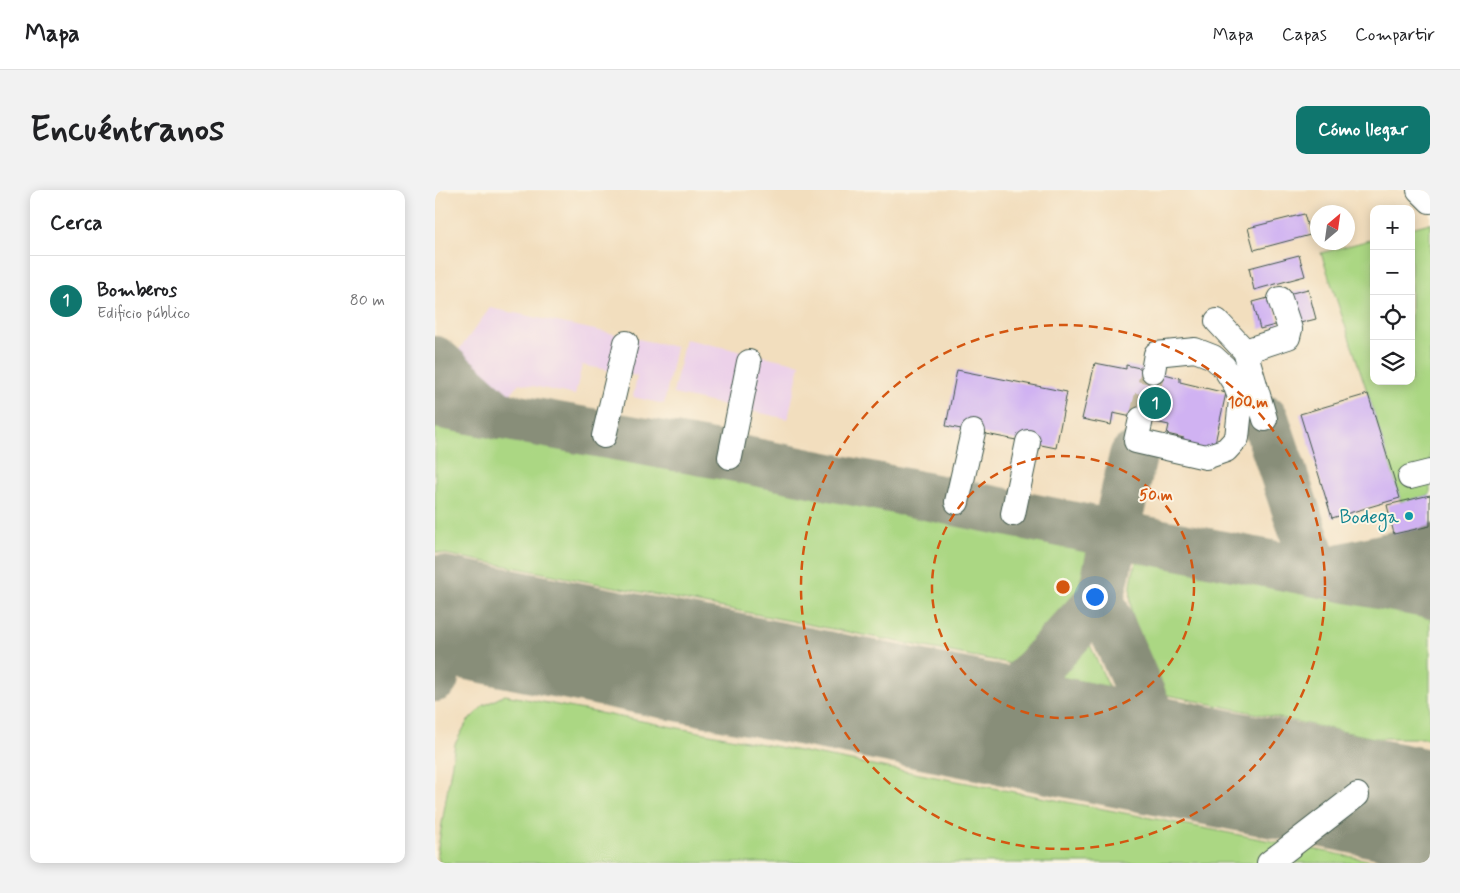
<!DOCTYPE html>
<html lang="es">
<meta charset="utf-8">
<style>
:root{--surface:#fff;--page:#f2f2f2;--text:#202124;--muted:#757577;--line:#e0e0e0;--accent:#0f766e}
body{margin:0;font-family:Mynerve,sans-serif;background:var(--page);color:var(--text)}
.controls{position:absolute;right:15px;top:15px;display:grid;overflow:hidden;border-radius:10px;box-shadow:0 2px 12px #0003}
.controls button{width:45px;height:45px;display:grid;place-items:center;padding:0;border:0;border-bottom:1px solid var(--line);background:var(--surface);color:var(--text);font:25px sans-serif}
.compass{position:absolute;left:875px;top:15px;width:45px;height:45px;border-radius:50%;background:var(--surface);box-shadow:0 2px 12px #0003;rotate:29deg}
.you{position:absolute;left:659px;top:406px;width:18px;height:18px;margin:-12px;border:4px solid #fff;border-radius:50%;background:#1a73e8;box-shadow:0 0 0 8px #1a73e833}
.badge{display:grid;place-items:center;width:32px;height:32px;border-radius:50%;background:var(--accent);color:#fff;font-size:16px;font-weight:700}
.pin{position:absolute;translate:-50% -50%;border:2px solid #fff;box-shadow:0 1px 5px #0006}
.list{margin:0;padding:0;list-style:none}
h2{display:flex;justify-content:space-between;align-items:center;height:65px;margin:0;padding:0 20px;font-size:21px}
h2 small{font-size:16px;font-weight:400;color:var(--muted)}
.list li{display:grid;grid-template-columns:32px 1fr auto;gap:15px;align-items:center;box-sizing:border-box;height:90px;padding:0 20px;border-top:1px solid var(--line)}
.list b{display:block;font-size:19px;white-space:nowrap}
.list p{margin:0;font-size:16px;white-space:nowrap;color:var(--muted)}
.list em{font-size:16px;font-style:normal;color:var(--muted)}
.icon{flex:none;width:28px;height:28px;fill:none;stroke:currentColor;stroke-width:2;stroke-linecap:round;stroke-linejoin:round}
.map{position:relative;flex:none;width:995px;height:673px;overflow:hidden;border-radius:10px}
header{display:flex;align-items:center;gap:30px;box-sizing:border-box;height:70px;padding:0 25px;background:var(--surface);border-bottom:1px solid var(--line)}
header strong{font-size:24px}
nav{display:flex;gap:28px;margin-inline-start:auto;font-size:18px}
.intro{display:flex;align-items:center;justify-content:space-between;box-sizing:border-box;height:120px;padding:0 30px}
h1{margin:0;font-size:35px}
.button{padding:12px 22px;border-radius:10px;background:var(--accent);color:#fff;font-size:18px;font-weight:700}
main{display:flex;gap:30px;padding:0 30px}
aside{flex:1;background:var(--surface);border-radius:10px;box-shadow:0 2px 12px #0003}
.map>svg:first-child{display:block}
</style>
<header>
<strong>Mapa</strong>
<nav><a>Mapa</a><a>Capas</a><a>Compartir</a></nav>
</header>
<div class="intro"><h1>Encuéntranos</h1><a class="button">Cómo llegar</a></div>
<main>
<aside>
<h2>Cerca<small></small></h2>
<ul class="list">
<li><span class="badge">1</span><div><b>Bomberos</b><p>Edificio público</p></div><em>80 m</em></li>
</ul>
</aside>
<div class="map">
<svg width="995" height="673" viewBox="0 0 995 673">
<rect width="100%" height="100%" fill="#fcf5e5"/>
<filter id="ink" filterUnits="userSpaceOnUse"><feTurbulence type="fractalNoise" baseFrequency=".02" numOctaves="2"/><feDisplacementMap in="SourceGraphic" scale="10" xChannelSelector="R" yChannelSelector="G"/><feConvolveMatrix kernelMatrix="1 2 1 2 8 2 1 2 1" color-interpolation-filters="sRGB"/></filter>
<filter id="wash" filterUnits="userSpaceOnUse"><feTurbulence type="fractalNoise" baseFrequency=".0096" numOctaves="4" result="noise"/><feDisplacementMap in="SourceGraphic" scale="20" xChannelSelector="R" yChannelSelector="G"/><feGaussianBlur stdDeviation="1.12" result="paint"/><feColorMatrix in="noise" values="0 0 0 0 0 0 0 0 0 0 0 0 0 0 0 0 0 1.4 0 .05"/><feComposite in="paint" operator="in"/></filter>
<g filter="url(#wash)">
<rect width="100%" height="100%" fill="#f2debe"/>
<path fill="#ecd1e9" d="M55 118 241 157 229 214 198 207 202 186 147 175 140 205 84 193 67 215 18 168Z
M250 149 365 174 353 229 238 204Z"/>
<path fill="#abd783" stroke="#658a5c" d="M995 33V305L966 312 933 204 886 63 939 49V191H976V38Z
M0 222 649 349 655 355C652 395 636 431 604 457 596 463 586 468 578 474L0 362Z
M710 363 995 417V548H940L728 504C704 462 684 414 703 367Z
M651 446 674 497 616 485Z
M70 505 857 655 948 673H5L2 664 20 554 32 532 48 516Z"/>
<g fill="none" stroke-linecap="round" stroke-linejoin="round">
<path stroke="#888e79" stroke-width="48" d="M0 170 63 226
M0 214 295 267 680 344 995 405
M830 229 882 383
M900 379 995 357
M665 410 734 567
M0 488 11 426
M553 532 665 410 698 266"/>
<path stroke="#888e79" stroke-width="118" d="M0 424 995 619"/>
</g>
<g id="blocks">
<path fill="#d0b2f2" d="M869 24 875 45 819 60 813 38Z
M864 65 870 86 819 100 814 78Z
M873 99 881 129 861 134 853 104Z
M837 107 844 134 825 139 818 112Z
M660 173 691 179V175L718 181 745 188V192L791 203 778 262 747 255 749 248 732 244 734 235 678 223 676 235 647 229Z
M522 180 632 202 621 258 511 236Z
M933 204 965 308 897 328 865 224Z
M995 305V336L959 344 952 315Z"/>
</g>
</g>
<g filter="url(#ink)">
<use href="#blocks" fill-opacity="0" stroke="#3f5549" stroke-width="1"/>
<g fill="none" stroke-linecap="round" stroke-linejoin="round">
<path stroke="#c8bea2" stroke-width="24" stroke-dasharray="24 12" stroke-linecap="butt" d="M706 229 718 181"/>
<g stroke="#3f5549" stroke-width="26">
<path id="minor" d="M984 0 995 11
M782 131 810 161 830 229
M810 161 853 147 855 139 845 109
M706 229 701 251 771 267 791 260 802 248 806 210 800 194 789 177 778 167 760 160 721 164 718 181
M169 246 191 153
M295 267 314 172
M975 287 995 282
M522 312 538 242
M578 324 593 252
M834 673 922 605"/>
</g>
<use href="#minor" stroke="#fff" stroke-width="24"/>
</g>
</g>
<g fill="none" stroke="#d45610" stroke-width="2.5" stroke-dasharray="9 6">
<circle cx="628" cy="397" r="131"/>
<circle cx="628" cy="397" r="262"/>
</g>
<circle fill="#0f9aa8" stroke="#fcf5e5" stroke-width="2" cx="974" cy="326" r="5"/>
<g text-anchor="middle" stroke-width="4" stroke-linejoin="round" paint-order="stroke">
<g font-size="19" fill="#0d838f" stroke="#fcf5e5" text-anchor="end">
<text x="964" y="333">Bodega</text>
</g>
</g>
<circle cx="628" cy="397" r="8" fill="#d45610" stroke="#fcf5e5" stroke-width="2.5"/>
<g font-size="15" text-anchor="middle" font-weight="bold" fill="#d45610" stroke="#fcf5e5" stroke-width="4" stroke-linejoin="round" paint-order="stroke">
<text x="813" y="217">100 m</text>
<text x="721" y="310">50 m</text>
</g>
</svg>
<div class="controls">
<button>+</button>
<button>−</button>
<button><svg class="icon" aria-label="locate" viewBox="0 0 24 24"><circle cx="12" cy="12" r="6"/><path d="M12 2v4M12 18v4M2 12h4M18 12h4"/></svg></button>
<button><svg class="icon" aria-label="layers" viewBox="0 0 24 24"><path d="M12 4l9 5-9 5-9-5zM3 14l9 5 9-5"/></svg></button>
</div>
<svg class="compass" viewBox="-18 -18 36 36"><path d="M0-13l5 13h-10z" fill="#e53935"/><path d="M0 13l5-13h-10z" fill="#757577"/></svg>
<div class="you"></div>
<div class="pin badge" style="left:720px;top:213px">1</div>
</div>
</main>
